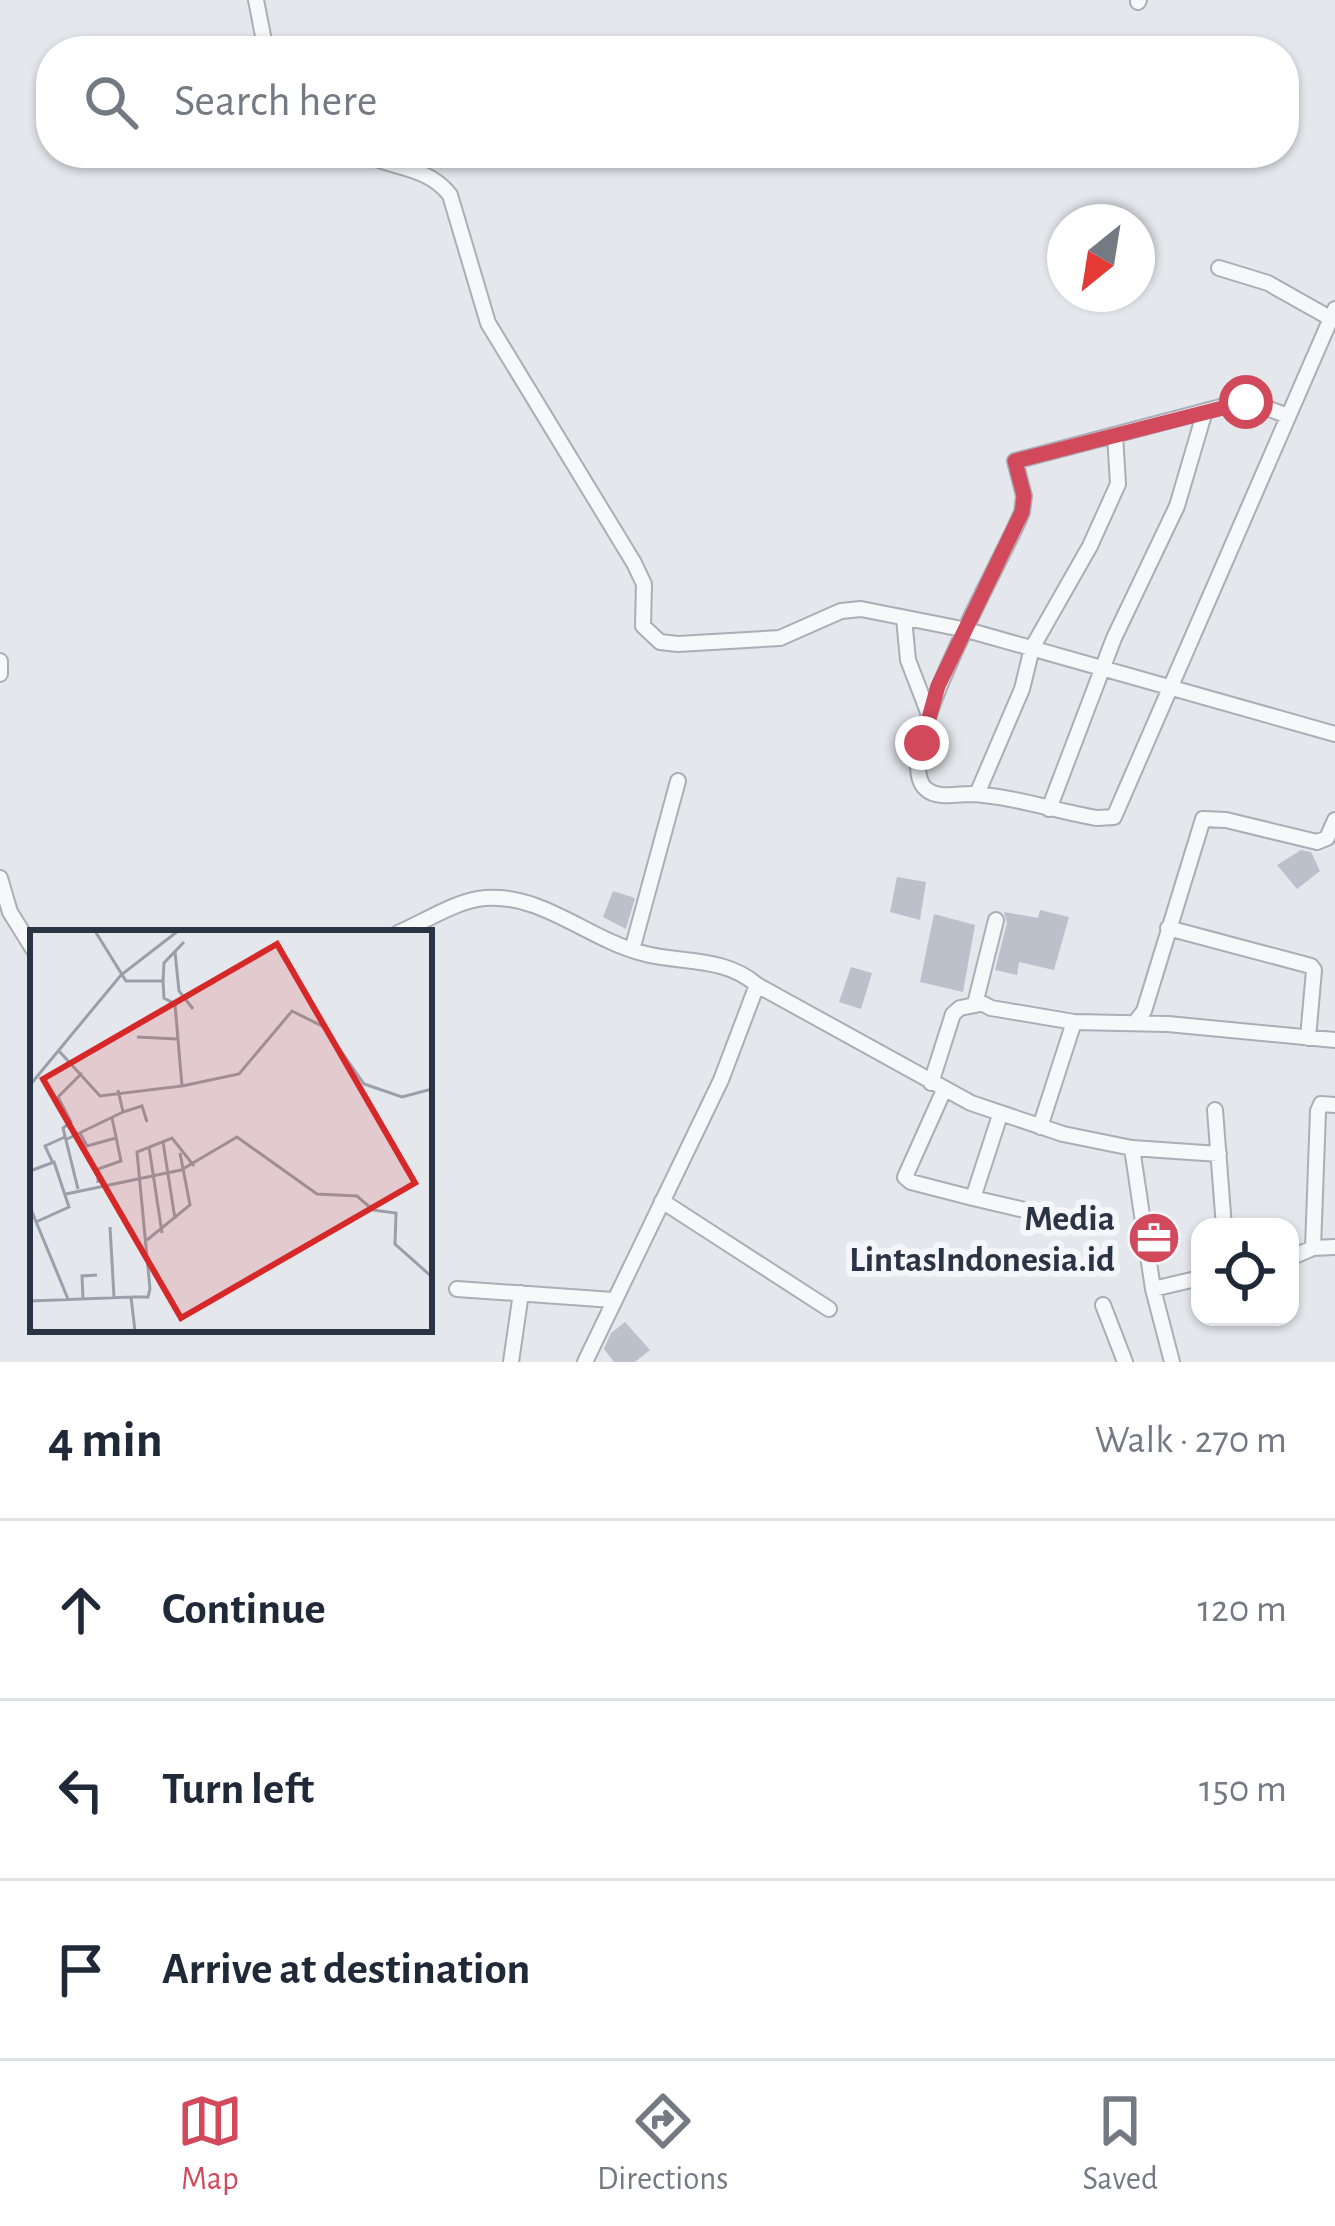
<!DOCTYPE html>
<meta charset="utf-8">
<style>
:root{--surface:#fff;--page:#f6f6f7;--text:#1f2937;--muted:#747a83;--line:#e0e1e3;--accent:#d1495b}
body{margin:0;font-family:"Alegreya Sans",sans-serif;background:var(--page);color:var(--text)}
.controls{position:absolute;right:36px;bottom:36px;display:grid;overflow:hidden;border-radius:24px;box-shadow:0 3px 9px #0004}
.controls button{width:108px;height:108px;display:grid;place-items:center;padding:0;border:0;border-bottom:3px solid var(--line);background:var(--surface);color:var(--text);font:60px sans-serif}
.compass{position:absolute;left:1047px;top:204px;width:108px;height:108px;border-radius:50%;background:var(--surface);box-shadow:0 3px 9px #0004;rotate:210deg}
.stop{position:absolute;width:36px;height:36px;margin:-27px;border:9px solid #d1495b;border-radius:50%;background:#fff}
.stop.end{background:#d1495b;border-color:#fff;box-shadow:0 3px 12px #0008}
.list{margin:0;padding:0;list-style:none}
h2{display:flex;justify-content:space-between;align-items:center;height:156px;margin:0;padding:0 48px;font-size:51px}
h2 small{font-size:39px;font-weight:400;color:var(--muted)}
.list li{display:grid;grid-template-columns:78px 1fr auto;gap:36px;align-items:center;box-sizing:border-box;height:180px;padding:0 48px;border-top:3px solid var(--line)}
.list b{display:block;font-size:45px;white-space:nowrap}
.list em{font-size:39px;font-style:normal;color:var(--muted)}
.icon{flex:none;width:66px;height:66px;fill:none;stroke:currentColor;stroke-width:2;stroke-linecap:round;stroke-linejoin:round}
.map{position:relative;flex:none;width:1335px;height:1362px;overflow:hidden}
.search{position:absolute;background:var(--surface);box-shadow:0 3px 9px #0004;left:36px;right:36px;top:36px;height:132px;display:flex;align-items:center;gap:30px;box-sizing:border-box;padding:0 42px;border-radius:48px;color:var(--muted);font-size:45px}
.sheet{height:696px;background:var(--surface)}
nav{display:flex;justify-content:space-around;align-items:center;box-sizing:border-box;height:168px;border-top:3px solid var(--line);background:var(--surface);font-size:33px;color:var(--muted)}
nav a{display:grid;justify-items:center;gap:6px}
nav .on{color:var(--accent)}
.map>svg:first-child{display:block}
</style>
<div class="map">
<svg width="1335" height="1362" viewBox="0 0 1335 1362">
<rect width="100%" height="100%" fill="#e4e7ec"/>
<path fill="#bbc0ca" d="M1301 850 1311 852 1320 871 1297 889 1277 865Z
M897 877 926 882 920 920 890 912Z
M613 891 635 898 626 929 603 917Z
M1040 910 1069 917 1054 970 1019 962 1017 975 995 970 1007 923 1004 912 1038 918Z
M934 914 975 925 963 992 920 982Z
M851 967 872 973 861 1009 839 1002Z
M625 1322 650 1350 635 1362H614L604 1349 611 1333Z"/>
<g fill="none" stroke-linecap="round" stroke-linejoin="round">
<g stroke="#a9aeb7" stroke-width="18">
<path id="street" d="M256 0 266 51
M1138 2 1139 0
M360 153C391 168 428 166 450 195L488 323 634 563 644 584 643 626 660 642 678 644 780 638 841 611 861 609 967 630 1335 734
M1219 268 1268 283 1330 318
M1288 416 1256 404 1236 403 1015 461 1024 496 1022 512C1005 557 887 756 926 789 937 799 957 794 971 794 1012 796 1056 811 1097 818L1114 817 1335 309
M904 618 908 660 928 712
M0 661V674
M977 794 1022 689 1032 648 1090 546 1118 484 1115 435
M1049 809 1114 638 1177 506 1205 411
M0 878 10 912 33 949
M996 920 976 1000 991 1008 1074 1022
M1168 928 1311 966 1314 970 1308 1038
M398 933C424 922 457 900 485 898 541 893 590 940 642 953 682 964 724 956 757 985
M632 950 678 781
M1136 1021 1144 1011 1203 819 1226 820 1317 842 1327 838 1335 820
M931 1083 953 1014 960 1008 980 1004
M944 1090 905 1177 911 1182 973 1198
M1215 1110 1224 1227
M1000 1115 973 1198 1063 1219
M1040 1127 1074 1022 1168 1024 1335 1040
M1132 1148 1219 1154
M662 1201 829 1309
M1313 1248 1335 1247
M1290 1258 1313 1248 1318 1111 1321 1104 1335 1105
M457 1289 613 1300
M1153 1289 1200 1278
M1103 1305 1125 1362
M511 1362 521 1293
M585 1362 721 1080 757 985 971 1103 1063 1134 1132 1148 1153 1289 1172 1362"/>
</g>
<use href="#street" stroke="#f7f8fa" stroke-width="14"/>
</g>
<g fill="none" stroke-linecap="round" stroke-linejoin="round">
<path stroke="#d1495b" stroke-width="15" d="M922 743 938 686 1022 512 1024 496 1015 461 1246 402"/>
</g>
<defs>
<g id="office-disc" transform="scale(2.7)"><circle r="9.5" fill="#d1495b" stroke="#f4f6f9"/><path d="M-6-3h4V-5.5h4V-3h4V5H-6ZM-1-4.5V-3h2v-1.5ZM-6 0V1H6V0Z" fill="#fff"/></g>
</defs>
<g fill-rule="evenodd">
<use href="#office-disc" x="1154" y="1238"/>
</g>
<g text-anchor="middle" stroke-width="12" stroke-linejoin="round" paint-order="stroke">
<g font-size="36" font-weight="bold" fill="#2b3445" stroke="#f4f6f9" text-anchor="end">
<text x="1115" y="1230">Media<tspan x="1115" dy="41">LintasIndonesia.id</tspan></text>
</g>
</g>
<g transform="translate(30 930)">
<rect width="402" height="402" fill="#e4e7ec"/>
<path fill="none" stroke="#9a9fa9" stroke-width="3" d="M145 22 149 61 163 79M133 51 134 33 154 12M107 107 147 109M29 121 70 166 152 156 145 74 134 68 133 51H96L65 1M0 155 91 45 148 1M152 156 209 144 262 81 294 97 334 154 372 167 402 159M93 182 112 176 117 192M50 203 57 216 86 208M35 210 93 182 88 160M133 212 145 289M119 217 132 303M22 231 15 216 35 207M0 241 24 232 39 277 6 292M68 253V239L91 231 82 188M48 259 33 198 41 192 28 167 52 143M36 264 151 240 207 207 287 264 327 266 343 280 366 283 365 314 402 347M0 277 38 369M80 297 84 367M117 310 160 275 150 223M102 367H118L120 359 107 222 142 208 164 236M53 369 52 346 67 345M0 371 101 367 105 401"/>
<path fill="#d62828" fill-opacity="0.15" stroke="#d62828" stroke-width="6" d="M247 14 385 253 151 388 13 149Z"/>
<rect width="402" height="402" fill="none" stroke="#2b3445" stroke-width="6"/>
</g>
</svg>
<div class="controls">
<button><svg class="icon" aria-label="locate" viewBox="0 0 24 24"><circle cx="12" cy="12" r="6"/><path d="M12 2v4M12 18v4M2 12h4M18 12h4"/></svg></button>
</div>
<svg class="compass" viewBox="-18 -18 36 36"><path d="M0-13l5 13h-10z" fill="#e53935"/><path d="M0 13l5-13h-10z" fill="#747a83"/></svg>
<div class="stop" style="left:1246px;top:402px"></div>
<div class="stop end" style="left:922px;top:743px"></div>
<div class="search"><svg class="icon" aria-label="search" viewBox="0 0 24 24"><circle cx="10" cy="10" r="6"/><path d="M15 15l6 6"/></svg>Search here</div>
</div>
<section class="sheet">
<h2>4 min<small>Walk · 270 m</small></h2>
<ul class="list">
<li><svg class="icon" aria-label="ahead" viewBox="0 0 24 24"><path d="M12 20V5M6 11l6-6 6 6"/></svg><div><b>Continue</b></div><em>120 m</em></li>
<li><svg class="icon" aria-label="left" viewBox="0 0 24 24"><path d="M17 20v-9H6M10 6l-5 5 5 5"/></svg><div><b>Turn left</b></div><em>150 m</em></li>
<li><svg class="icon" aria-label="arrive" viewBox="0 0 24 24"><path d="M6 21V4h12l-3 4 3 4H6"/></svg><div><b>Arrive at destination</b></div></li>
</ul>
</section>
<nav>
<a class="on"><svg class="icon" aria-label="map" viewBox="0 0 24 24"><path d="M3 6l6-2 6 2 6-2v14l-6 2-6-2-6 2zM9 4v14M15 6v14"/></svg>Map</a>
<a><svg class="icon" aria-label="directions" viewBox="0 0 24 24"><path d="M12 3l9 9-9 9-9-9zM9 14v-3h6M13 9l2 2-2 2"/></svg>Directions</a>
<a><svg class="icon" aria-label="saved" viewBox="0 0 24 24"><path d="M7 4h10v16l-5-4-5 4z"/></svg>Saved</a>
</nav>
